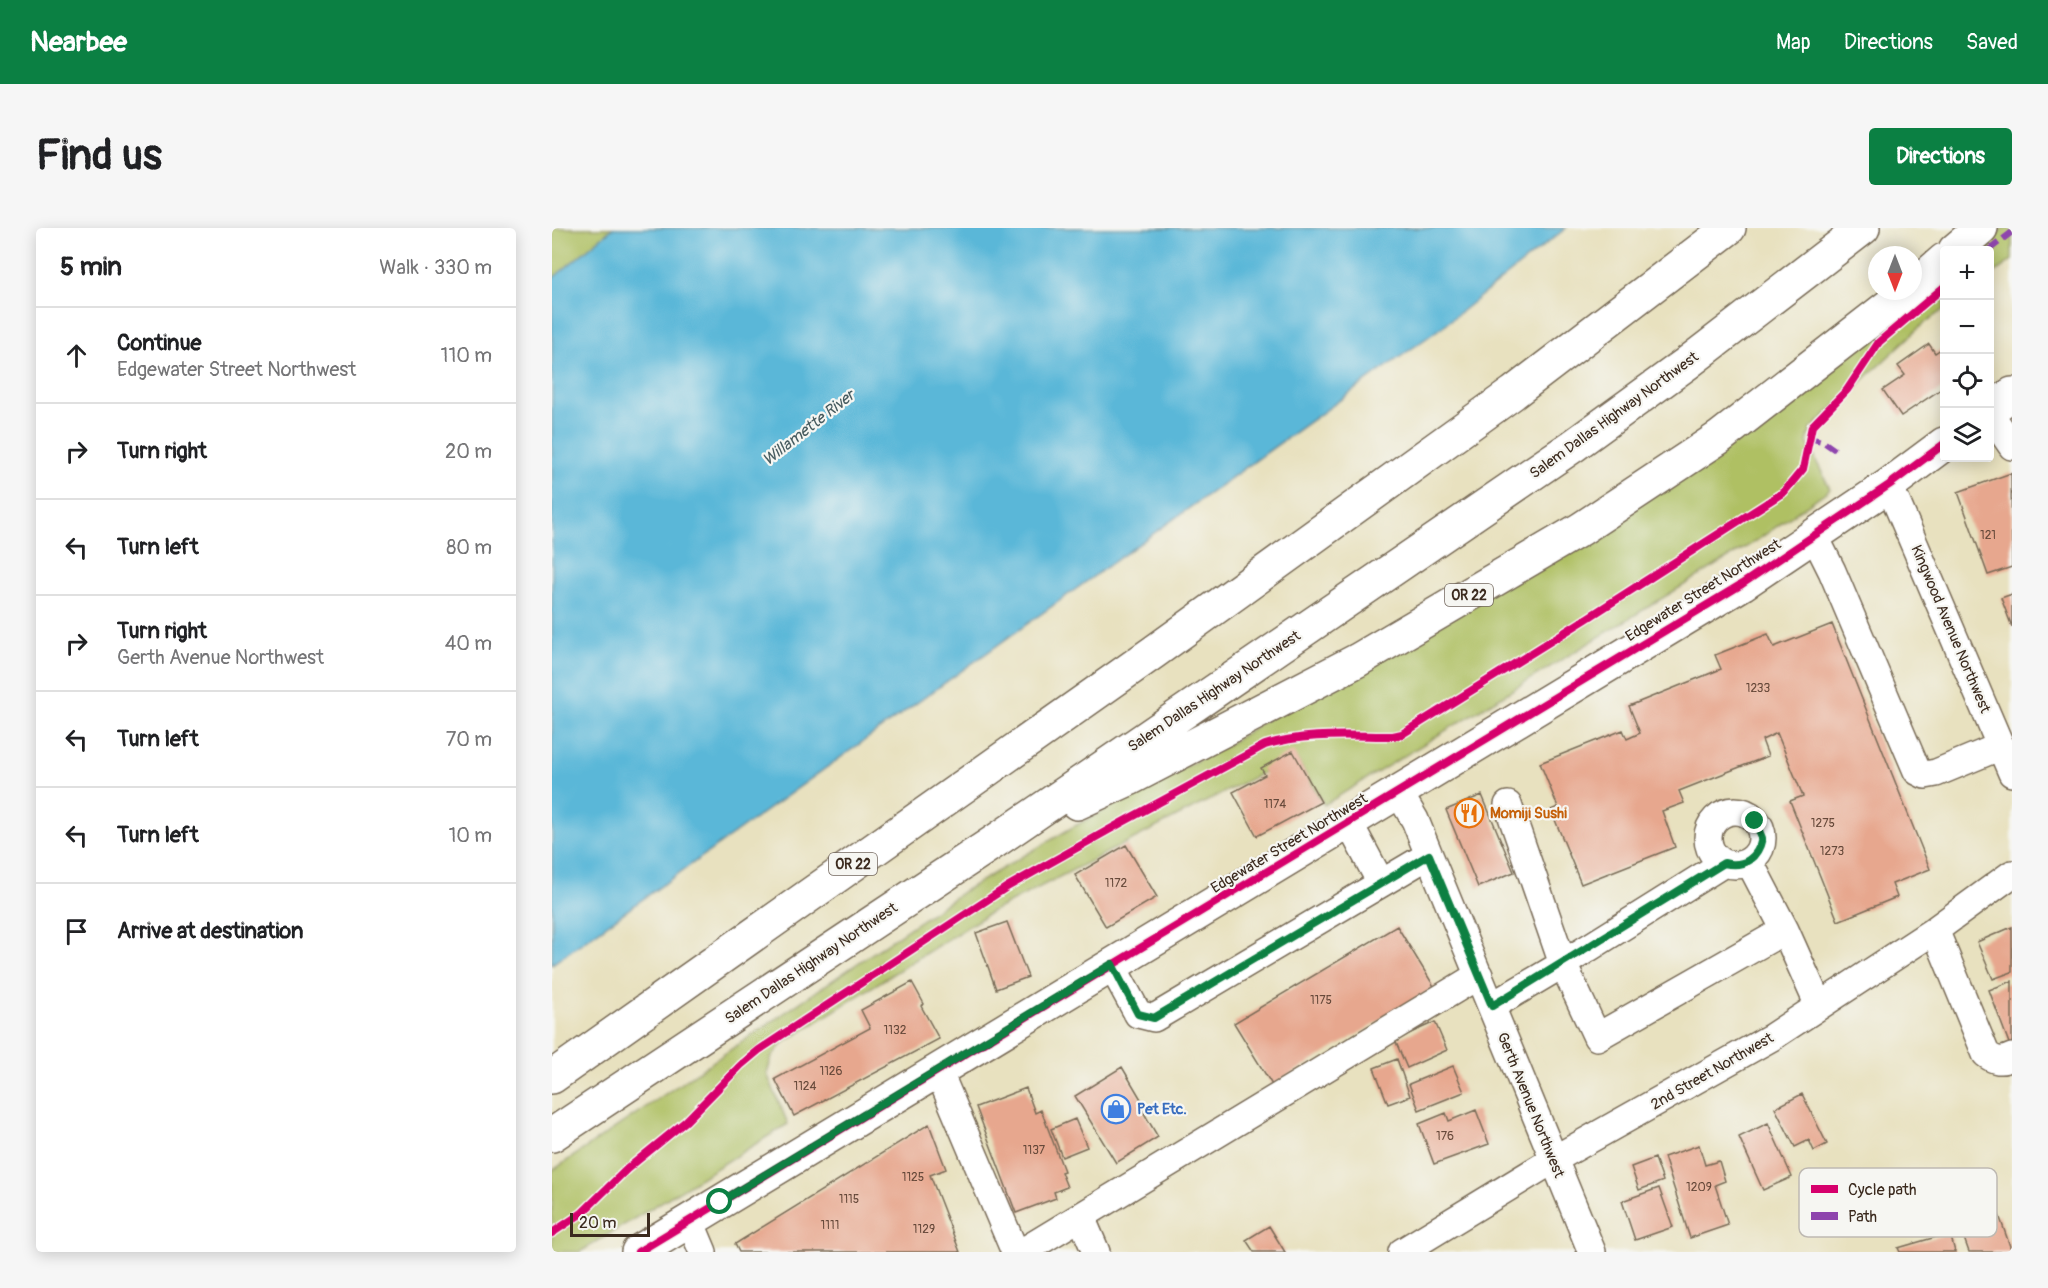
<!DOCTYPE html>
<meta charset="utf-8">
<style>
:root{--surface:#fff;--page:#f6f6f6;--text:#202124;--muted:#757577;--line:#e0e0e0;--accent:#0b8043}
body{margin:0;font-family:Pangolin,sans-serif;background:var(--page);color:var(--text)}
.controls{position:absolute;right:18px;top:18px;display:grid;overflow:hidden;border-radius:6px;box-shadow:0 3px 15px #0003}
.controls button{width:54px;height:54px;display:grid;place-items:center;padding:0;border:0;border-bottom:2px solid var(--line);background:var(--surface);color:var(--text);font:30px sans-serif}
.compass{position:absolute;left:1316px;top:18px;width:54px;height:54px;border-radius:50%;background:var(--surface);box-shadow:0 3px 15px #0003;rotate:180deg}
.scale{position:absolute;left:18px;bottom:15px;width:80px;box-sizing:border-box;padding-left:6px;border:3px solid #3b2a1e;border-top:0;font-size:16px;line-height:21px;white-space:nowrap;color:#3b2a1e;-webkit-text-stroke:4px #f6f6f2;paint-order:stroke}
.stop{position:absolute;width:18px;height:18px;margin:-14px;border:4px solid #0b8043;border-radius:50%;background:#fff}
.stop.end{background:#0b8043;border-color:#fff;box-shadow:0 2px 6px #0008}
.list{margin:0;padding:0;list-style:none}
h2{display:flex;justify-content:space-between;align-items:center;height:78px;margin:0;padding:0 24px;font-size:26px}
h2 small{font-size:20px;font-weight:400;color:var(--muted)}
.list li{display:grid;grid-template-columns:39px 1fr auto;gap:18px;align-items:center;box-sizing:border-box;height:96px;padding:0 24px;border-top:2px solid var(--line)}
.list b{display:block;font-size:22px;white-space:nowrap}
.list p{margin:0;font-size:20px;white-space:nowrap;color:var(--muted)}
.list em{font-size:20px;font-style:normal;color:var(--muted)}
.icon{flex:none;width:33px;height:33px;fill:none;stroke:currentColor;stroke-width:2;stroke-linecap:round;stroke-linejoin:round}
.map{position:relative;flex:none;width:1460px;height:1024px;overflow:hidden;border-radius:6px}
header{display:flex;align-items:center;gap:36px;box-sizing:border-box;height:84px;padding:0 30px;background:var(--accent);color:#fff}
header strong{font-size:28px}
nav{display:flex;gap:33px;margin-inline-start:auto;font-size:21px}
.intro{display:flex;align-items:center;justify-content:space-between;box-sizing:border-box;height:144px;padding:0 36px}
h1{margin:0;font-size:42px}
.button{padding:15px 27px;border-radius:6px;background:var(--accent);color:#fff;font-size:21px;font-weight:700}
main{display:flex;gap:36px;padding:0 36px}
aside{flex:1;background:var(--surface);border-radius:6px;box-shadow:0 3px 15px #0003}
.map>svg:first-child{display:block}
</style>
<header>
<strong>Nearbee</strong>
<nav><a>Map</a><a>Directions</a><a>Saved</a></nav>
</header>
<div class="intro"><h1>Find us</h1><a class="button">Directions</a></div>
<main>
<aside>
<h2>5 min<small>Walk · 330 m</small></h2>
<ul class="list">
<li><svg class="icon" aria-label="ahead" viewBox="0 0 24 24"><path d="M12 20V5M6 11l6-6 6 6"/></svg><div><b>Continue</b><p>Edgewater Street Northwest</p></div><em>110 m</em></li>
<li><svg class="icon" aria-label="right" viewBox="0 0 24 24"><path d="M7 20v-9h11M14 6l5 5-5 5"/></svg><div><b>Turn right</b></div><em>20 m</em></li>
<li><svg class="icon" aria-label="left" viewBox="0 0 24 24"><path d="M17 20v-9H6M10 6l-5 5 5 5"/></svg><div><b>Turn left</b></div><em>80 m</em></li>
<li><svg class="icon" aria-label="right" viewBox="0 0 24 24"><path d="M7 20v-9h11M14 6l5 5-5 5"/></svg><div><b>Turn right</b><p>Gerth Avenue Northwest</p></div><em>40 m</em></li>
<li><svg class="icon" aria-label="left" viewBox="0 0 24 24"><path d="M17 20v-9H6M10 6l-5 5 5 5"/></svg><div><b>Turn left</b></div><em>70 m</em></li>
<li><svg class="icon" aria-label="left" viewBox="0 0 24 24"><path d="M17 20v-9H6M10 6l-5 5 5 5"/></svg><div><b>Turn left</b></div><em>10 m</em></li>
<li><svg class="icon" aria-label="arrive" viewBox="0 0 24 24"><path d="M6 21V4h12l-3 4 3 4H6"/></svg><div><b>Arrive at destination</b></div></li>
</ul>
</aside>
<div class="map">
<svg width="1460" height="1024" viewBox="0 0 1460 1024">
<rect width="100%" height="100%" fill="#f6f6f2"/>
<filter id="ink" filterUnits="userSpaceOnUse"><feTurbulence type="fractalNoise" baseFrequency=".0167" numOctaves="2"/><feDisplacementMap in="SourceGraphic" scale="12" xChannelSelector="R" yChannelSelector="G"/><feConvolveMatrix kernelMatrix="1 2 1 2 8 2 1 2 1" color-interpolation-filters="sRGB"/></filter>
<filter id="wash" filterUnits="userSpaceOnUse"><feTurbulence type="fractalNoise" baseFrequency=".008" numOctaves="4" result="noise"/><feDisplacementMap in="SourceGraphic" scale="24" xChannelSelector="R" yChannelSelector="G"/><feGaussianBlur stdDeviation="1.35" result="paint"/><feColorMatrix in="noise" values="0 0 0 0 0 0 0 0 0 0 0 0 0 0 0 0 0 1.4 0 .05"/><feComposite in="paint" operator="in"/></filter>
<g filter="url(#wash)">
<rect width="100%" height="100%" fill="#e8e1bf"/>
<path fill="#afc063" stroke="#757540" stroke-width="1.5" d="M0 0H61L0 51Z
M1451 0H1460V32L1438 48V22H1425Z
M1392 51V81L1370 97 1259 201 1255 214 1278 261 1204 313 772 577 743 528 439 684 231 815 220 828 215 846 236 896 28 1024H0V943L412 663 521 599 680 514Z"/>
<path fill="#5ab7d8" stroke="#4a707b" stroke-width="1.5" d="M61 0H1014L890 99 0 736V51Z"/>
<g id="blocks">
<path fill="#e7a78e" d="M1377 116 1383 125 1392 119V159L1349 188 1331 162 1353 147 1346 138Z
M1459 245 1460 339 1436 347 1406 264Z
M1460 366V399L1449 370Z
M1280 396 1378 641 1340 656 1345 669 1286 693 1238 573 1251 568 1225 505 1210 512 1216 528 1127 563 1132 575 1110 583 1123 619 1029 656 999 582 1006 579 988 535 1071 502 1075 511 1088 505 1077 478 1169 441 1163 427 1216 406 1222 419Z
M741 523 769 574 705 608 681 564 713 547 709 540Z
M930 567 962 644 926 659 894 582Z
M574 617 605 669 554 699 523 647Z
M455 694 476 749 444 761 424 705Z
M845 698 883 760 720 857 682 795Z
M1460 699V744L1441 751 1425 714Z
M1460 753V817L1458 818 1437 762Z
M360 754 372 776 369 778 387 811 242 888 223 851 318 800 309 782Z
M883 794 895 822 855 840 843 812Z
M845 831 858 868 836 876 822 840Z
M901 838 912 864 867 882 857 856Z
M570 839 593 878 589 880 606 909 564 935 523 868Z
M474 860 483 885 489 882 512 943 509 944 515 959 502 964 504 970 464 985 424 879Z
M1250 866 1275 916 1262 923 1257 912 1243 919 1223 880Z
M924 882 937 916 882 936 867 896 894 885 897 893Z
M523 891 535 919 510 929 499 901Z
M1216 895 1240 949 1211 962 1187 909Z
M377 896 394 941 378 947 408 1024H187L183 1016Z
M1147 917 1153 937 1167 933 1173 953 1163 957 1176 997 1138 1010 1112 929Z
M1103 930 1111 953 1087 962 1079 939Z
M1107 960 1121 999 1083 1012 1070 973Z
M1447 987 1460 1024H1417L1407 996 1426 989 1428 994Z
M717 998 733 1024H702L694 1012Z
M1398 1005 1403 1024H1348L1346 1020Z"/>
</g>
</g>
<g filter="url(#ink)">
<use href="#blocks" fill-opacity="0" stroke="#786a56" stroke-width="1.5"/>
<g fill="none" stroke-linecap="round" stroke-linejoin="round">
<g stroke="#786a56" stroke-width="30">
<path id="minor" d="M1438 186 1460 218
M1337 257 1460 545
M1262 307 1280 343 1365 543 1373 547 1384 545 1449 518
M847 565 863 592 877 627 1040 1024
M956 577 1011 736 1045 809 1233 702
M1156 610a27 27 0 1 1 54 0a27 27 0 1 1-54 0Z
M797 595 829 655
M1197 633 1233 702 1267 778
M1383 702 1434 826C1443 833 1449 834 1460 829
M559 736 586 786 602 790 877 627
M940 778 1011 736 1172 635
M386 842 463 1024
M529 989 544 1024
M138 993 151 1024
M470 1024 927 747
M850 1024 1001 932 1220 809 1383 702 1460 646"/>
</g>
<g stroke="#786a56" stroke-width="36">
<path id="major" d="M1438 182 1460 166
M86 1024 1190 356 1337 257 1392 216"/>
</g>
<g stroke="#786a56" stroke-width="36">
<path id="highway" d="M1403 22 1429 0
M1361 59 1392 32
M525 575 577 551 806 432 1029 301 1168 209 1356 63
M0 849 602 424 961 165 1177 0
M0 907 442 614 1021 218 1134 136 1311 0"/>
</g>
<use href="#minor" stroke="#fff" stroke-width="27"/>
<use href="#major" stroke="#fff" stroke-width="33"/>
<use href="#highway" stroke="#fff" stroke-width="33"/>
<path stroke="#8e44ad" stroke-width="6" stroke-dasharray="12 6" stroke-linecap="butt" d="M1437 22 1460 4
M1256 210 1270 213 1286 224"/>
<g stroke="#f6f6f2" stroke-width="11">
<path id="cycleway" d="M0 1005 30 985 75 941 134 893 189 837 207 822 455 659 569 595 713 517C755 504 798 508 841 508L850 506 1034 391 1232 264 1251 241 1260 198 1295 162 1327 114 1392 59
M86 1024 1190 356 1337 257 1392 216"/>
</g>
<use href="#cycleway" stroke="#d6006c" stroke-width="8"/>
</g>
</g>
<g fill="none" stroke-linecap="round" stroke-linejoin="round" filter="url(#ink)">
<path stroke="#0b8043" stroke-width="8" d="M168 974 560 736 586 786 602 790 877 627 940 778 1172 635C1192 640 1206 630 1210 610L1203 593"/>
</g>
<defs>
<g id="restaurant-ring" transform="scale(1.5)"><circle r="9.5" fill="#f6f6f2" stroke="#e8710a" stroke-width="1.5"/><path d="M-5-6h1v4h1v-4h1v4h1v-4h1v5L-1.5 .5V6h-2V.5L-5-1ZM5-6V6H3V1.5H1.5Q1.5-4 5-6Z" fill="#e8710a"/></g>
<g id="shop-ring" transform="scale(1.5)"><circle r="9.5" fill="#f6f6f2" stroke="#3f7fe0" stroke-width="1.5"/><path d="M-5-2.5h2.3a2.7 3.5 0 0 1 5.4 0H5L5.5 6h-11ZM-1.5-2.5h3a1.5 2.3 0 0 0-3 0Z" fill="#3f7fe0"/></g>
</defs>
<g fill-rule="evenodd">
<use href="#restaurant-ring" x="917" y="585"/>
<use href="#shop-ring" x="564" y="881"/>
</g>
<g text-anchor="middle" stroke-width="4.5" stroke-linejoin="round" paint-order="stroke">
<g font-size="12" fill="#66493a">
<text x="1436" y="311">121</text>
<text x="1206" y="464">1233</text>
<text x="723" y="580">1174</text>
<text x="1271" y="599">1275</text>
<text x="1280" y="627">1273</text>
<text x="564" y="659">1172</text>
<text x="769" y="776">1175</text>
<text x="343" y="806">1132</text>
<text x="279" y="847">1126</text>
<text x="253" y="862">1124</text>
<text x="893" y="912">176</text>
<text x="482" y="926">1137</text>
<text x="361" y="953">1125</text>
<text x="1147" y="963">1209</text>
<text x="297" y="975">1115</text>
<text x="278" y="1001">1111</text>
<text x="372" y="1005">1129</text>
</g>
<g fill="#f6f6f2" stroke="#73675e" stroke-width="1.5">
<rect x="893" y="356" width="48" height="22" rx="4.5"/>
<rect x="277" y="625" width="48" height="22" rx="4.5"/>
</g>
<g font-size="14" font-weight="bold" fill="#3b2a1e">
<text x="917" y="372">OR 22</text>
<text x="301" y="641">OR 22</text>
</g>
<g font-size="15" fill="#3b2a1e" stroke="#f6f6f2">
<text transform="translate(1062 187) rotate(-36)" y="5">Salem Dallas Highway Northwest</text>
<text transform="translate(1151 362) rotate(-32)" y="5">Edgewater Street Northwest</text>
<text transform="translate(1399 401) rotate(67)" y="5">Kingwood Avenue Northwest</text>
<text transform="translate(662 463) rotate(-34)" y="5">Salem Dallas Highway Northwest</text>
<text transform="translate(737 615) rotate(-31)" y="5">Edgewater Street Northwest</text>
<text transform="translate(259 735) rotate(-34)" y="5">Salem Dallas Highway Northwest</text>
<text transform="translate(1160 843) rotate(-30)" y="5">2nd Street Northwest</text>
<text transform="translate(979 877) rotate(68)" y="5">Gerth Avenue Northwest</text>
</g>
<g font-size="15" font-weight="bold" fill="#c56008" stroke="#f6f6f2" text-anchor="start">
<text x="938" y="590">Momiji Sushi</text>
</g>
<g font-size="15" font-weight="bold" fill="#366cbe" stroke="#f6f6f2" text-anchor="start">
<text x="585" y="886">Pet Etc.</text>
</g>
<g font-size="16" font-style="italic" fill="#465b5f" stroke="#f6f6f2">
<text transform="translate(256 199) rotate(-38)" y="6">Willamette River</text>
</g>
</g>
<rect x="1247" y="940" width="198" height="69" rx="9" fill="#f6f6f2" stroke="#beb9b2" stroke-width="1.5"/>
<rect x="1259" y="957" width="27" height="8" fill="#d6006c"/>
<rect x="1259" y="984" width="27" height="8" fill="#8e44ad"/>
<g font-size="16" fill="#3b2a1e">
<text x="1296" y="967">Cycle path</text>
<text x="1296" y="994">Path</text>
</g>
</svg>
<div class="controls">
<button>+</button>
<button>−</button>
<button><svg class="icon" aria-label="locate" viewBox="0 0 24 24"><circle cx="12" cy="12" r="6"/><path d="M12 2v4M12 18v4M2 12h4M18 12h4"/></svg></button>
<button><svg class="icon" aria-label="layers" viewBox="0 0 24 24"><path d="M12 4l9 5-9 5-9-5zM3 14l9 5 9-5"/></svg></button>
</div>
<svg class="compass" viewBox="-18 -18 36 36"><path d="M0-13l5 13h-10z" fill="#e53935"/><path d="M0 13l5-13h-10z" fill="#757577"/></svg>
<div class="scale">20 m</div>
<div class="stop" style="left:168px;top:974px"></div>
<div class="stop end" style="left:1203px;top:593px"></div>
</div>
</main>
